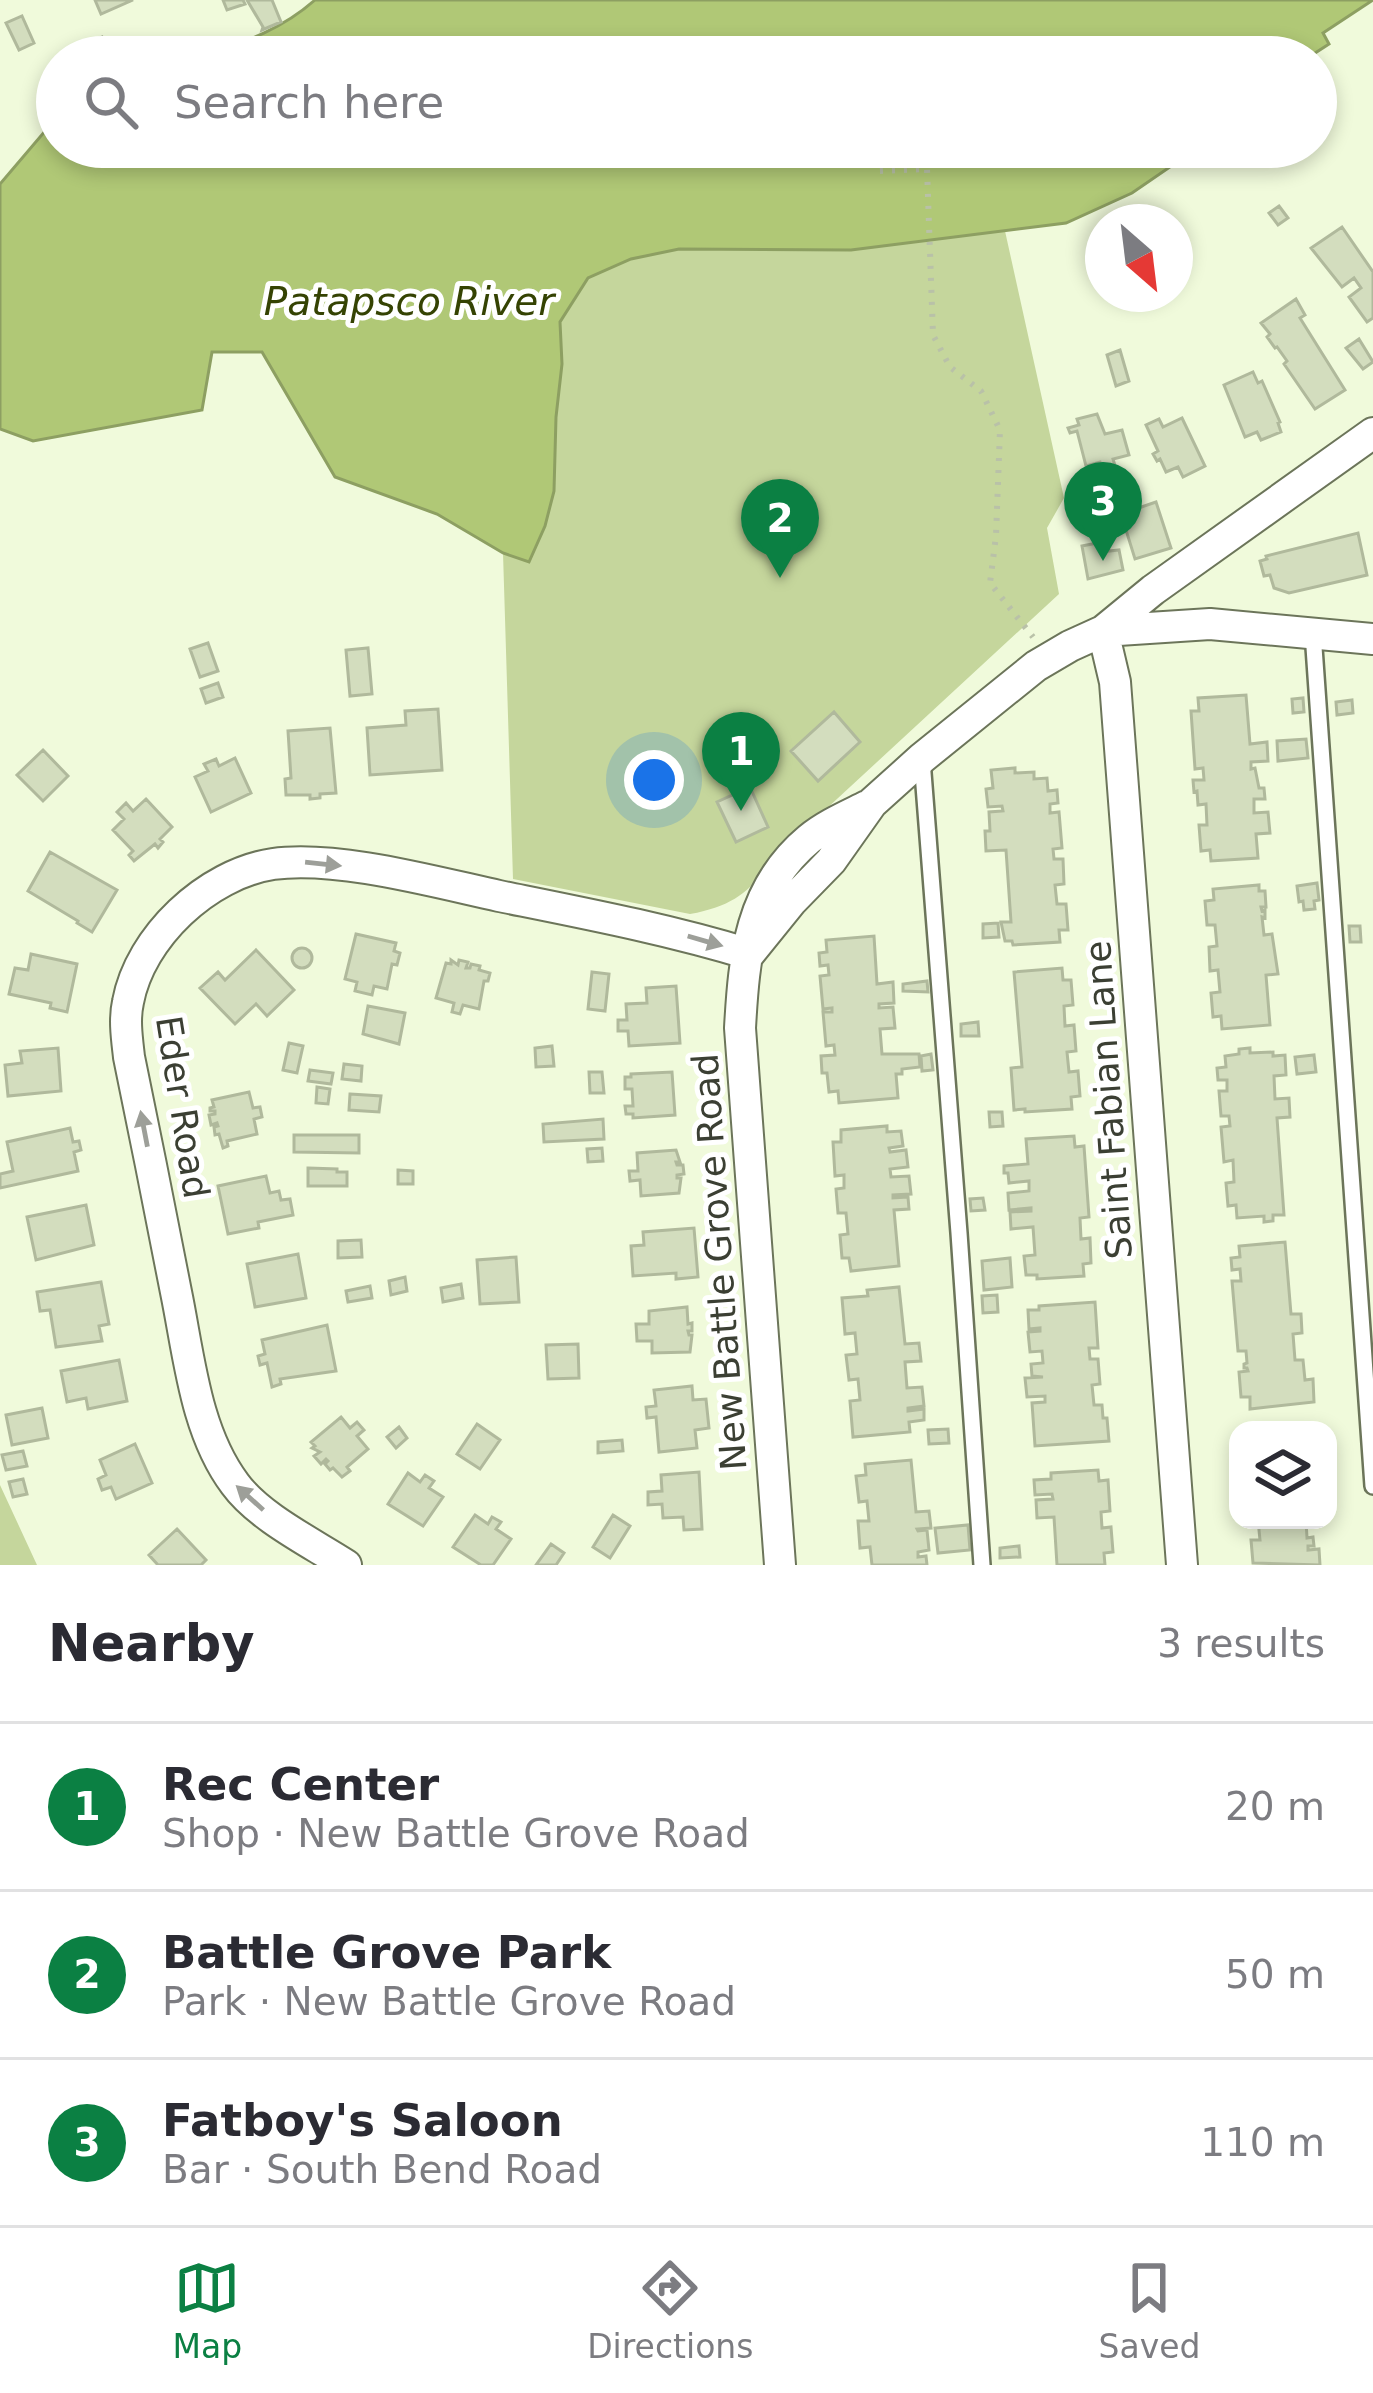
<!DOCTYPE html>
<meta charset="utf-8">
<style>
:root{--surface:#fff;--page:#f7f7f7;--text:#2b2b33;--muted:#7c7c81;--line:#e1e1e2;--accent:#0b8043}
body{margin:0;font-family:"DejaVu Sans",sans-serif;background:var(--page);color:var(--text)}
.controls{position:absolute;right:36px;bottom:36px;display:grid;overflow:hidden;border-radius:24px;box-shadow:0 6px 18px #0003}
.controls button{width:108px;height:108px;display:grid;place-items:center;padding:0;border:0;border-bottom:3px solid var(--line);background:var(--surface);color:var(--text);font:60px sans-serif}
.compass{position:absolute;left:1085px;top:204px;width:108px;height:108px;border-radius:50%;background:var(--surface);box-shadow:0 6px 18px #0003;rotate:152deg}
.you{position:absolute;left:654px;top:780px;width:42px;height:42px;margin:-30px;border:9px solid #fff;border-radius:50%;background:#1a73e8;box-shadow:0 0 0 18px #1a73e833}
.badge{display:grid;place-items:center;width:78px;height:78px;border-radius:50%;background:var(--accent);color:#fff;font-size:39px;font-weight:700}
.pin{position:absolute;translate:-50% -99px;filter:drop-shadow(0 3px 6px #0008)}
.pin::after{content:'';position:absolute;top:63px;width:42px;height:36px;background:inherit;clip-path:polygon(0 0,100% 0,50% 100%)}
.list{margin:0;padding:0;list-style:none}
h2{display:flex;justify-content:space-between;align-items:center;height:156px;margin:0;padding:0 48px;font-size:51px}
h2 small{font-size:39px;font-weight:400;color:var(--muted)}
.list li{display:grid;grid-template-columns:78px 1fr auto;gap:36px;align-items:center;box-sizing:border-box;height:168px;padding:0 48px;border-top:3px solid var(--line)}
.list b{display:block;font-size:45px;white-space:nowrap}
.list p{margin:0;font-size:39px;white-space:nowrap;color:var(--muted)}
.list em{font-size:39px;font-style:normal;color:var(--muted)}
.icon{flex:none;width:66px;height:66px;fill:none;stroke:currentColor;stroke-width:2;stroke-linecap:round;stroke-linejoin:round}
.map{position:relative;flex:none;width:1373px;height:1565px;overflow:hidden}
.search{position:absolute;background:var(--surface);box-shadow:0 6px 18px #0003;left:36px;right:36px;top:36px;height:132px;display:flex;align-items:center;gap:30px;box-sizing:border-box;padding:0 42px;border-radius:66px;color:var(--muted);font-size:45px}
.sheet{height:660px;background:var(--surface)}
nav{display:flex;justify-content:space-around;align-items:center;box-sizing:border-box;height:168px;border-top:3px solid var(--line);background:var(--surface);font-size:33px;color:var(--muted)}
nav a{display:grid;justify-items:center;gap:6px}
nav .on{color:var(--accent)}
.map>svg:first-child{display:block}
</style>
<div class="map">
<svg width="1373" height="1565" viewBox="0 0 1373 1565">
<rect width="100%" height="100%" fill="#f0fadb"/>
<path fill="#c5d69c" d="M1005 231 1064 498 1047 528 1059 594 785 847C752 886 743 904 690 914L513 879 503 553 529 562 556 417 562 364 560 322 588 278 631 259 679 249 851 250Z
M0 1485 37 1565H0Z"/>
<path fill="#b0c876" stroke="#8d9f62" stroke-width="3" d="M315 0H1373L1323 33 1329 44 1309 57H200C244 42 280 31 315 0Z
M57 117V147H1199L1132 193 1066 223 851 250 679 249 631 259 588 278 560 322 562 364 556 417 554 491 545 526 529 562 503 553 437 514 335 477 262 352H212L202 410 33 441 0 429V184Z"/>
<path fill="#d3ddbe" stroke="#b0b99c" stroke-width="3" d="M95 0H133L101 14Z
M223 0H243L245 4 227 10Z
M247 0H272L281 22 262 30 263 27Z
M22 16 34 43 19 50 6 23Z
M102 37 109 55 97 57 91 42Z
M1279 206 1288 218 1278 225 1269 213Z
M1342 227 1373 272V318L1367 322 1349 297 1361 288 1354 278 1342 287 1311 248Z
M1296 299 1305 315 1300 318 1345 390 1315 409 1284 364 1287 361 1277 347 1275 348 1267 337 1270 334 1261 323Z
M1359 339 1373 362 1363 369 1346 348Z
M1120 350 1129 381 1116 386 1107 355Z
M1253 372 1258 383 1262 381 1280 422 1278 423 1281 432 1261 440 1257 432 1245 437 1224 385Z
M1097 414 1105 434 1122 430 1129 455 1113 459 1119 479 1105 483 1100 462 1086 466 1077 431 1070 433 1068 428 1079 425 1077 419Z
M1182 418 1205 466 1183 477 1178 467 1166 472 1160 459 1157 461 1153 454 1158 451 1146 425 1159 419 1163 427Z
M1156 502 1171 548 1135 559 1121 514Z
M1358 533 1367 575 1289 593 1274 588 1270 575 1264 576 1260 561 1267 559 1266 556Z
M1107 541 1109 551 1119 550 1123 570 1088 579 1082 546Z
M208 643 218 671 200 677 190 649Z
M368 648 372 694 350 696 346 650Z
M218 683 223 697 206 703 201 689Z
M1246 695 1250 744 1267 742 1268 761 1251 762V769L1255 768 1259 788H1264L1265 799H1254V813L1268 812 1270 833 1256 834 1258 858 1211 861 1210 850 1201 851 1199 825H1207L1206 804 1198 805 1197 791 1194 792 1193 780H1204L1203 768 1195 769 1191 711H1199L1198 698Z
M1303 698 1304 712 1293 713 1292 699Z
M1352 700 1353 713 1337 715 1336 702Z
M438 709 442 770 370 775 367 728 406 725 405 711Z
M834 712 860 742 818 781 791 751Z
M330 728 336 793 320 794V798L310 799V795H286L285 779 291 778 288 731Z
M1306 739 1308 758 1278 761 1277 741Z
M43 750 68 776 43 801 17 775Z
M235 758 251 793 211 812 195 777 208 771 204 764 216 759 219 766Z
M1015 768V773L1034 772V779L1047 778 1048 791 1057 790 1058 803 1050 804V813L1059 812 1062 848 1053 849 1054 859H1063L1064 884 1055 885 1057 904H1066L1068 930H1059L1060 942 1013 945 1012 941H1005L1001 922H1011L1006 850 986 851 985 831H990L989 812 1003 811 1002 806 988 807 986 789 993 788 991 770Z
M750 787 768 827 736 842 717 802Z
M146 799 172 827 160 839 163 842 158 848 155 844 134 861 129 855 133 851 113 830 124 819 117 812 126 803 133 811Z
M50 852 117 890 92 932 77 923 78 921 28 891Z
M1317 883 1319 900 1314 901 1315 909 1304 910 1303 901 1299 902 1297 886Z
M1259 885V891H1265L1266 907H1261L1262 911 1265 910V918L1262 917 1264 935 1272 934 1278 974 1266 975 1270 1025 1222 1029 1221 1016 1213 1017 1211 993 1220 992 1218 970 1210 971 1209 947 1217 946 1215 925H1207L1205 901 1214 900 1213 889Z
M998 923 999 937 983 938V924Z
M1349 926H1360L1361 942H1350Z
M356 934 396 943 394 951 400 953 397 965 392 964 387 989 374 986 372 995 355 991 357 982 345 979Z
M874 936 877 984 893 982 894 1003 879 1004V1008L893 1007 895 1028 880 1029 882 1054H919L920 1067 902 1069V1074H896L898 1098 839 1103 838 1091 829 1092 827 1073H822L821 1056 835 1055 834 1045 826 1046 823 1012H832V1008L823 1009 820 976 829 975 828 965 820 966 819 953 827 952 826 940Z
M292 958a10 10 0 1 1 20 0a10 10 0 1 1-20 0Z
M256 950 294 990 267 1016 256 1004 235 1024 200 988 218 972 225 980Z
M31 954 77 964 67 1012 50 1008 51 1003 9 994 15 968 28 970Z
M451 960 458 965 459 960 468 962 466 968H470L471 964 480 966 479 970 490 973 488 981H484L479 1009 463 1005 460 1014 452 1012 454 1003 436 998 446 963 451 964Z
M1062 968 1063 980H1071L1073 1005 1064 1006 1065 1026 1074 1025 1076 1051 1067 1052 1069 1072 1078 1071 1080 1096 1071 1097 1072 1109 1025 1112V1109L1014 1110 1011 1068 1022 1067 1014 972Z
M592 972 609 974 605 1011 588 1009Z
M927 981 928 992 903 991V984Z
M676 986 680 1043 629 1046 628 1031H618V1020H627L626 1004 647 1003 646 988Z
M368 1006 405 1013 399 1044 363 1034Z
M978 1022 979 1036H961V1024Z
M289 1043 303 1046 297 1073 283 1070Z
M552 1046 554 1066 536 1067 535 1048Z
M58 1048 61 1091 8 1096 5 1065 22 1063 20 1051Z
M1250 1048V1053L1273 1052V1056L1285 1055 1286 1075 1274 1076 1275 1099 1289 1098 1290 1117 1277 1118 1284 1215H1273V1221L1264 1222V1216L1237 1218 1236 1205 1228 1206 1226 1183 1234 1182 1233 1160 1224 1162 1221 1127 1230 1126 1229 1116H1221L1219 1091H1227V1080H1218L1217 1068 1226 1067 1225 1056 1239 1054V1049Z
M931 1054 933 1070 922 1071 921 1056Z
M1314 1055 1316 1072 1297 1074 1295 1057Z
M344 1064 362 1066 361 1081 342 1079Z
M310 1070 333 1073 331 1084 308 1081Z
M589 1072H602L604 1093H590Z
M672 1072 675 1115 633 1118V1114H626L625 1106H633L632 1089H625V1077H631V1074Z
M317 1087 330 1089 328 1104 316 1103Z
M249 1092 253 1108 260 1107 262 1117 254 1119 257 1134 227 1141 228 1146 223 1148 219 1134 215 1135 214 1127 218 1126 217 1123 211 1125 209 1115 215 1114V1111H210V1108L214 1107 212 1100Z
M350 1094 381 1096 379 1112 349 1110Z
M989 1112H1002L1003 1126 990 1127Z
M603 1119 604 1139 544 1142 543 1124Z
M887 1126V1132L901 1131 903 1146 889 1148 890 1152 906 1150 908 1167 890 1169 891 1177 909 1176 911 1194 893 1195V1198L908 1197 909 1209 894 1210 899 1266 851 1271 849 1258H842L840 1235 848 1234 846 1213H838L836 1189 844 1188V1175L835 1176 833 1142H841V1130Z
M70 1128 73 1142 79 1141 81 1150 74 1152 78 1171 0 1188V1174L13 1171 7 1142Z
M294 1135H359V1153L294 1152Z
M1074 1136 1075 1147 1084 1146 1089 1217 1080 1218 1081 1239 1090 1238 1091 1263 1083 1264 1084 1276 1037 1279V1275H1026L1024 1256 1035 1255 1033 1227 1011 1229 1010 1212 1031 1211V1208L1009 1210 1008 1193 1029 1191V1181L1009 1183 1008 1173H1004V1166L1028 1164 1026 1139Z
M602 1148 603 1161 588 1162 587 1149Z
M676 1150 680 1162H676L677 1165H683L684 1174 677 1175V1178H681L679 1193 641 1196 640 1180 630 1181 629 1171H638L637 1153Z
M308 1168 337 1169V1172H347V1186H308Z
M398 1170 413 1171V1184H398Z
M266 1176 270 1193 279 1191 281 1200 290 1199 293 1215 258 1222 259 1228 228 1234 218 1186Z
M983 1198 985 1210 971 1211 970 1199Z
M86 1205 94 1245 36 1260 27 1217Z
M694 1228 698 1277 676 1279V1273L633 1276 631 1246 644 1245 643 1232Z
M361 1240 362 1257 338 1258V1241Z
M1285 1242 1291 1314H1301L1302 1333 1293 1334 1295 1360H1303L1305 1380 1313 1379 1314 1402 1250 1409V1397H1241L1239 1372 1248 1371 1247 1368H1244V1364L1247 1363 1246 1351H1238L1232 1281H1241L1240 1269 1232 1270 1231 1258 1240 1257 1239 1246Z
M298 1254 306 1298 255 1307 247 1264Z
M516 1257 519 1302 480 1304 477 1260Z
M1010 1258 1012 1287 984 1290 982 1261Z
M405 1277 407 1291 391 1295 389 1281Z
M101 1282 109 1324 99 1326 102 1341 56 1347 50 1310 40 1311 37 1292Z
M461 1284 463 1298 443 1302 441 1288Z
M370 1286 372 1298 348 1302 346 1291Z
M899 1287 905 1344 919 1343 921 1361 905 1362 907 1388 922 1387 924 1406 908 1408V1411L924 1409V1420L909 1422 910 1432 853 1437 850 1401 860 1400 858 1379 849 1380 846 1355 857 1354 855 1333 845 1334 842 1298 868 1296 867 1290Z
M997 1295 998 1312 983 1313 982 1296Z
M1095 1302 1098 1348H1089L1090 1359H1098L1100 1384 1092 1385 1094 1405H1102L1103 1418H1107L1109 1441 1035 1446 1032 1403 1045 1402V1396L1027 1397 1025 1378 1043 1377 1032 1376 1031 1364 1043 1363 1042 1351 1030 1352 1028 1332 1040 1331V1328L1029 1329 1028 1310H1039V1306Z
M687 1307 688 1324 692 1323V1331H688L689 1335H692L690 1352 652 1353V1341H637L636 1324H649V1311Z
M327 1325 336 1371 280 1379 281 1384 272 1387 267 1363 260 1365 258 1356 265 1354 262 1340Z
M578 1344 579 1378 548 1379 546 1345Z
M119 1360 127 1401 88 1409 86 1398 67 1402 61 1371Z
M692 1386 693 1400 706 1399 709 1428 695 1430 697 1448 659 1452 656 1417 647 1418 646 1407 656 1406 654 1390Z
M42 1408 48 1438 12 1445 6 1415Z
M341 1417 350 1428 357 1422 364 1430 357 1436 368 1449 347 1467 350 1471 342 1477 333 1468 330 1470 325 1464 328 1461 326 1459 321 1464 314 1456 320 1452 312 1448 315 1446 311 1442Z
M477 1424 500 1440 480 1469 457 1454Z
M399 1427 407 1438 396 1448 387 1437Z
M948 1429 949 1443 929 1444 928 1430Z
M622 1440 623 1451 598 1453V1442Z
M135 1444 152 1483 116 1499 111 1487 102 1490 98 1479 106 1475 100 1460Z
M23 1451 27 1466 6 1470 2 1455Z
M911 1460 916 1512 929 1511 931 1528 917 1529 918 1531 927 1530 929 1550 918 1552V1557L926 1556 927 1565H872L870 1547 860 1548 858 1521H869L867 1501 859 1502 856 1476 866 1475 865 1464Z
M1098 1470 1099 1481 1108 1480 1110 1511 1101 1512 1102 1528 1111 1527 1113 1552 1104 1553 1105 1565H1057L1054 1517 1037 1518 1036 1500 1053 1499 1052 1494 1035 1495 1034 1480 1051 1479V1473Z
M699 1472 702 1529 684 1530 683 1517 663 1518 662 1504 648 1505V1492L662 1491 661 1475Z
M408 1473 420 1482 425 1475 434 1481 429 1488 443 1497 423 1526 388 1504Z
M23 1479 27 1494 13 1497 9 1482Z
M475 1515 488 1524 492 1517 501 1522 496 1529 511 1539 493 1565H481L453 1547Z
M613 1515 630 1526 610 1558 593 1547Z
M1258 1520H1313H1306L1307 1538 1313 1537 1314 1546H1308V1550L1319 1549 1320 1565 1253 1563 1251 1540H1260Z
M968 1525 970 1550 938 1553 935 1528Z
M177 1529 206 1560 201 1565H158L149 1555Z
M551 1544 564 1553 556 1565H536Z
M1019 1546 1020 1557 1000 1558V1548Z"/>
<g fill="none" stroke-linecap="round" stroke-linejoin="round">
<g stroke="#6c755a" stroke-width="20">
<path id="service" d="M1313 633 1373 1486
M922 760 959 1233 982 1565"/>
</g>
<g stroke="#6c755a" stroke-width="34">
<path id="minor" d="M1103 631 1115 682 1182 1565
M1103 631 1210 624 1373 639
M749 954 791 902 831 861 872 803 922 758 1036 666 1070 646 1103 631 1153 590 1373 433
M346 1565C312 1543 259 1517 235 1484 195 1431 189 1355 176 1292 161 1214 145 1135 129 1057 127 1039 124 1020 128 1002 140 937 207 874 273 864 336 855 435 882 499 896 583 913 667 929 749 954
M780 1565 740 1028C744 956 750 888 809 839 826 825 847 816 867 806"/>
</g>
<path stroke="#b9c1a8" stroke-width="6" stroke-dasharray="3 9" stroke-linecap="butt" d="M880 171 927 169 933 335 950 367 981 391 1000 430 996 536 990 583 1033 637"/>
<use href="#service" stroke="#fff" stroke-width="15"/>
<use href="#minor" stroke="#fff" stroke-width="30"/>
</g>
<defs><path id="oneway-solid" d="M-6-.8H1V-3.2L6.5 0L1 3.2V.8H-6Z" transform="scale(3)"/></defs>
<g fill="#9d9f99">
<use href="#oneway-solid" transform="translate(323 864) rotate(6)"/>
<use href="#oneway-solid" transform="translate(705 941) rotate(16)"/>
<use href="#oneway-solid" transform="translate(144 1129) rotate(-101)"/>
<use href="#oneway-solid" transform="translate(250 1498) rotate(-138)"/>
</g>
<g text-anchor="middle" stroke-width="10" stroke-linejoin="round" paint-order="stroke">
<g font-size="36" fill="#3b3f33" stroke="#fff">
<text transform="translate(1108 1100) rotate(-94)" y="13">Saint Fabian Lane</text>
<text transform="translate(183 1107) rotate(81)" y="13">Eder Road</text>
<text transform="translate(719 1262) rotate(-94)" y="13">New Battle Grove Road</text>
</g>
<g font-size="39" font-style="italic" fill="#354303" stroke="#fff">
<text x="409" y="315">Patapsco River</text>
</g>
</g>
</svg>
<div class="controls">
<button><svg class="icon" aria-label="layers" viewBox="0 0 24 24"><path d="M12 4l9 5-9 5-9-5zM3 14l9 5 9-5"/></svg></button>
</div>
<svg class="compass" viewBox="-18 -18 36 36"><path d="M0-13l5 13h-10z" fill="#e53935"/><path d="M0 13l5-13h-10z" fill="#7c7c81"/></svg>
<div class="you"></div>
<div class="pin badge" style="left:741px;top:811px">1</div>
<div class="pin badge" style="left:780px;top:578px">2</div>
<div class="pin badge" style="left:1103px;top:561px">3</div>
<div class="search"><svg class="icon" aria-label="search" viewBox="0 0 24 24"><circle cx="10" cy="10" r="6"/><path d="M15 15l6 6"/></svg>Search here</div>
</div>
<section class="sheet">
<h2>Nearby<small>3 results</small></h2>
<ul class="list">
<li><span class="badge">1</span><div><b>Rec Center</b><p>Shop · New Battle Grove Road</p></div><em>20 m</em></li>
<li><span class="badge">2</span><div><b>Battle Grove Park</b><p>Park · New Battle Grove Road</p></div><em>50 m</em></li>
<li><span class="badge">3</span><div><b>Fatboy's Saloon</b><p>Bar · South Bend Road</p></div><em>110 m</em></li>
</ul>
</section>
<nav>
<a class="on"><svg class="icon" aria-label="map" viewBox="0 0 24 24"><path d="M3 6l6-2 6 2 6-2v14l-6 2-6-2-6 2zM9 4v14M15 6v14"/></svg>Map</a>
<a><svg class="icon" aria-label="directions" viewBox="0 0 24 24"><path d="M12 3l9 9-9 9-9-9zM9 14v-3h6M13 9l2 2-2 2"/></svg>Directions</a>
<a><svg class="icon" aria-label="saved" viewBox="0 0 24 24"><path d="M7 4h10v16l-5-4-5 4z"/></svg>Saved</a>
</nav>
